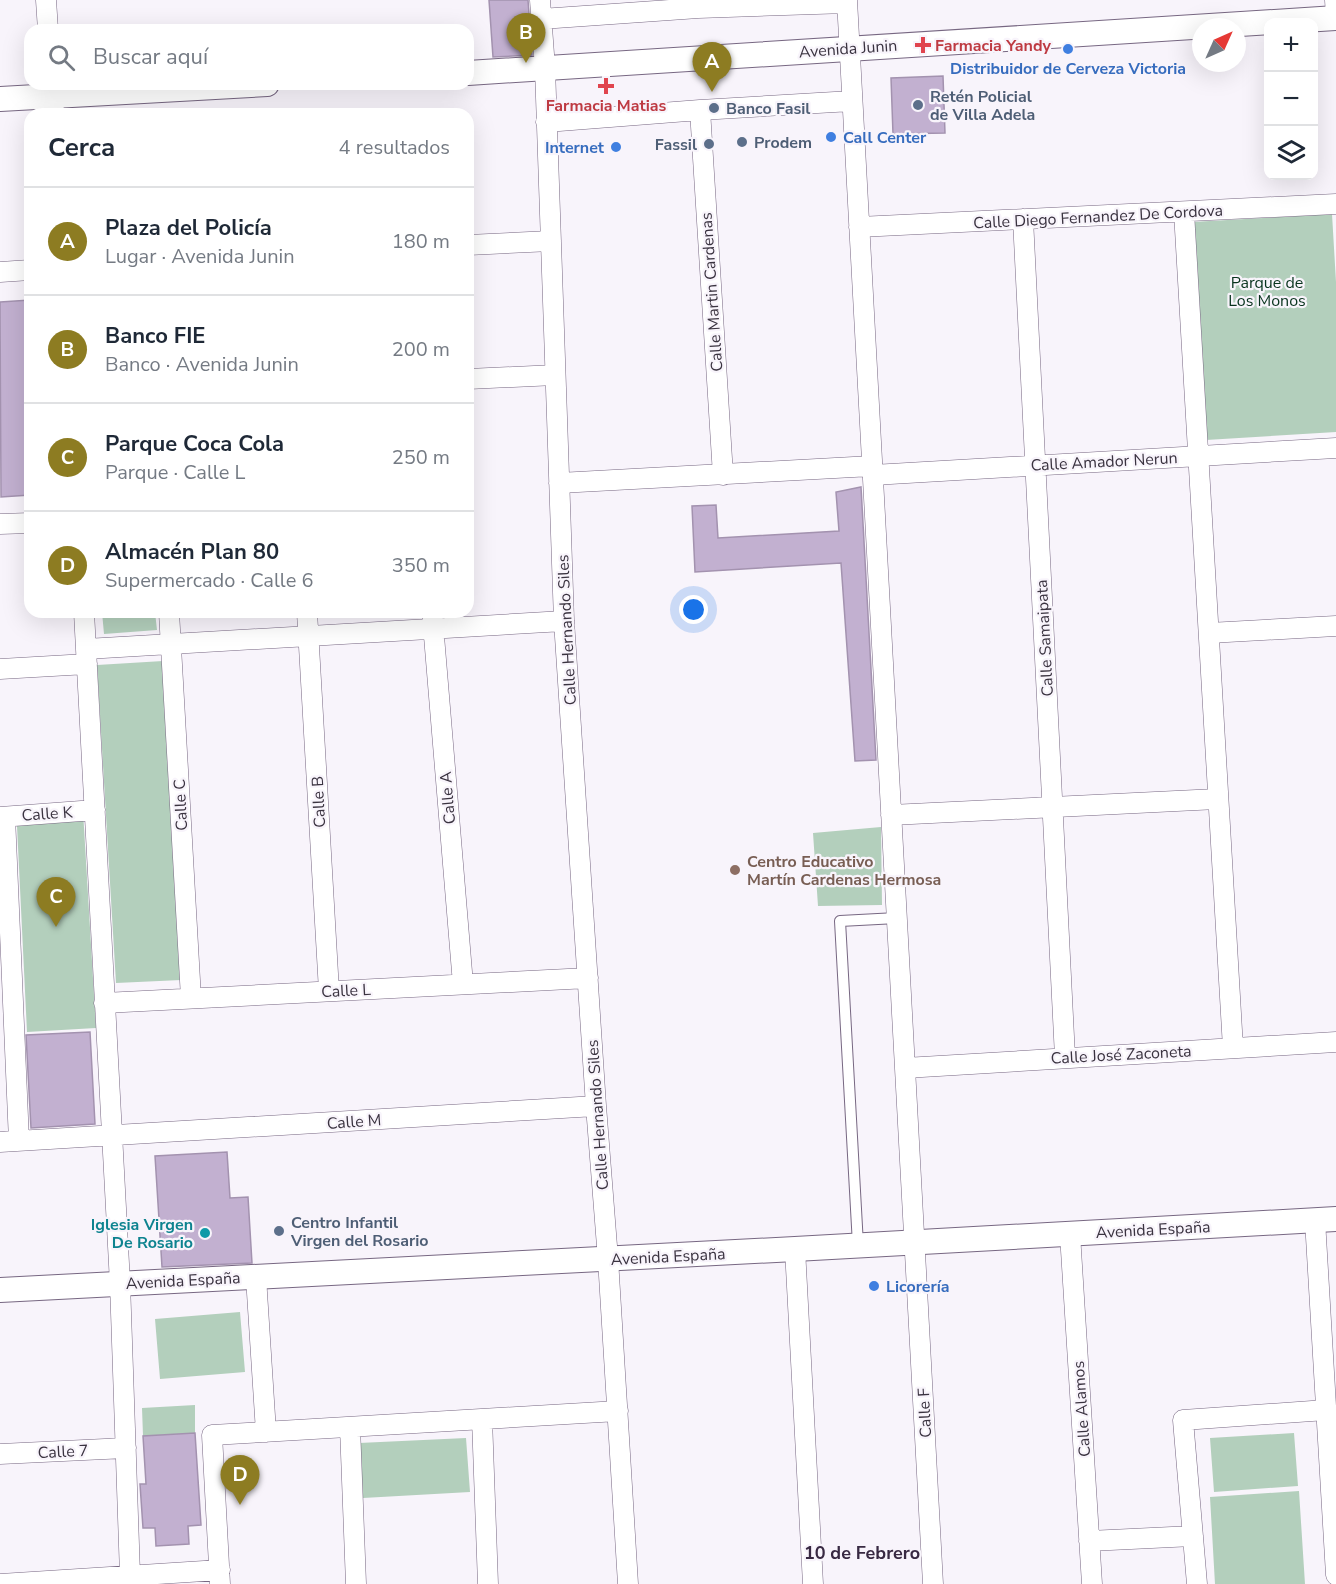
<!DOCTYPE html>
<html lang="es">
<meta charset="utf-8">
<style>
:root{--surface:#fff;--page:#f6f6f7;--text:#1f2937;--muted:#747a83;--line:#e0e1e3;--accent:#8d7c22}
body{margin:0;font-family:"Nunito Sans",sans-serif;background:var(--page);color:var(--text)}
.controls{position:absolute;right:18px;top:18px;display:grid;overflow:hidden;border-radius:12px;box-shadow:0 6px 24px #0002}
.controls button{width:54px;height:54px;display:grid;place-items:center;padding:0;border:0;border-bottom:2px solid var(--line);background:var(--surface);color:var(--text);font:30px sans-serif}
.compass{position:absolute;left:1192px;top:18px;width:54px;height:54px;border-radius:50%;background:var(--surface);box-shadow:0 6px 24px #0002;rotate:45deg}
.you{position:absolute;left:694px;top:610px;width:21px;height:21px;margin:-15px;border:4px solid #fff;border-radius:50%;background:#1a73e8;box-shadow:0 0 0 9px #1a73e833}
.badge{display:grid;place-items:center;width:39px;height:39px;border-radius:50%;background:var(--accent);color:#fff;font-size:20px;font-weight:700}
.pin{position:absolute;translate:-50% -50px;filter:drop-shadow(0 2px 3px #0008)}
.pin::after{content:'';position:absolute;top:32px;width:21px;height:18px;background:inherit;clip-path:polygon(0 0,100% 0,50% 100%)}
.list{margin:0;padding:0;list-style:none}
h2{display:flex;justify-content:space-between;align-items:center;height:78px;margin:0;padding:0 24px;font-size:26px}
h2 small{font-size:20px;font-weight:400;color:var(--muted)}
.list li{display:grid;grid-template-columns:39px 1fr auto;gap:18px;align-items:center;box-sizing:border-box;height:108px;padding:0 24px;border-top:2px solid var(--line)}
.list b{display:block;font-size:22px;white-space:nowrap}
.list p{margin:0;font-size:20px;white-space:nowrap;color:var(--muted)}
.list em{font-size:20px;font-style:normal;color:var(--muted)}
.icon{flex:none;width:33px;height:33px;fill:none;stroke:currentColor;stroke-width:2;stroke-linecap:round;stroke-linejoin:round}
.map{position:relative;flex:none;width:1336px;height:1584px;overflow:hidden}
.search{position:absolute;background:var(--surface);box-shadow:0 6px 24px #0002;left:24px;top:24px;width:450px;height:66px;display:flex;align-items:center;gap:15px;box-sizing:border-box;padding:0 21px;border-radius:18px;color:var(--muted);font-size:22px}
.panel{position:absolute;background:var(--surface);box-shadow:0 6px 24px #0002;left:24px;top:108px;width:450px;height:510px;border-radius:18px}
.map>svg:first-child{display:block}
</style>
<div class="map">
<svg width="1336" height="1584" viewBox="0 0 1336 1584">
<rect width="100%" height="100%" fill="#f8f4fb"/>
<path fill="#b3cfbc" d="M1332 214 1336 282V432L1206 440 1192 222Z
M102 612H155L157 630 104 634Z
M163 661 181 980 116 983 97 665Z
M83 811 96 1028 27 1032 17 826 20 820Z
M881 827 882 905 818 906 813 833Z
M240 1312 245 1372 160 1379 155 1319Z
M195 1405V1433L143 1436 142 1408Z
M1294 1433 1298 1486 1214 1492 1210 1438Z
M466 1438 470 1492 363 1498 359 1443Z
M1299 1491 1305 1584H1215L1210 1497Z"/>
<path fill="#c2b0d0" stroke="#a392af" stroke-width="1.5" d="M489 0H528L532 55 493 57Z
M943 76 945 133 893 134 891 78Z
M30 300V495L1 497 0 302Z
M861 487 876 760 855 761 841 563 695 572 692 506 716 505 718 538 839 531 836 492Z
M90 1032 95 1124 31 1128 26 1035Z
M227 1152 230 1198 248 1197 252 1263 162 1267 155 1156Z
M195 1433 201 1525 188 1526 189 1544 156 1546 155 1528H143L140 1484H146L143 1436Z"/>
<g fill="none" stroke-linecap="round" stroke-linejoin="round">
<g stroke="#776782" stroke-width="12">
<path id="service" d="M858 1245 840 921 897 918"/>
</g>
<g stroke="#776782" stroke-width="21">
<path id="minor" d="M46 0 48 30
M540 0 545 68 564 621 596 1106 608 1259 628 1584
M847 0 933 1584
M1335 0 1336 15
M541 19 698 8 847 3
M52 84 54 114
M700 110 723 475
M546 122 700 110 852 101
M1184 212 1233 1048
M1023 219 1065 1057
M859 227 1336 204
M468 245 551 241
M0 272 30 270
M468 379 555 375
M873 475 1336 448
M559 483 872 466
M0 524 30 523
M84 612 120 1283 130 1575
M169 612 191 998
M307 612 329 991
M432 612 463 984
M1209 633 1336 626
M86 649 564 621
M0 669 87 664
M891 815 1217 799
M0 817 95 810
M5 817 19 1141
M104 1003 588 978
M905 1068 1336 1042
M0 1142 596 1106
M1315 1220 1336 1575
M1070 1234 1092 1584
M795 1249 813 1584
M256 1277 266 1432
M482 1419 488 1584
M350 1427 356 1584
M0 1454 126 1448
M1089 1541 1193 1536
M0 1584 220 1570
M220 1584 212 1435 618 1411
M1197 1584 1183 1420 1326 1410"/>
</g>
<g stroke="#776782" stroke-width="26">
<path id="tertiary" d="M468 73 1336 18
M0 99 267 84
M0 1290 795 1249 1336 1219"/>
</g>
<use href="#service" stroke="#fff" stroke-width="10"/>
<use href="#minor" stroke="#fff" stroke-width="20"/>
<use href="#tertiary" stroke="#fff" stroke-width="24"/>
</g>
<g fill="#e0444e" stroke="#f8f4fb" stroke-width="2">
<path d="M920 36h6v6h6v6h-6v6h-6v-6h-6v-6h6z"/>
<path d="M603 77h6v6h6v6h-6v6h-6v-6h-6v-6h6z"/>
</g>
<g fill="#3f7fe0" stroke="#f8f4fb" stroke-width="2">
<circle cx="1068" cy="49" r="6"/>
<circle cx="831" cy="137" r="6"/>
<circle cx="616" cy="147" r="6"/>
<circle cx="874" cy="1286" r="6"/>
</g>
<g fill="#5c6f8a" stroke="#f8f4fb" stroke-width="2">
<circle cx="918" cy="105" r="6"/>
<circle cx="714" cy="108" r="6"/>
<circle cx="742" cy="142" r="6"/>
<circle cx="709" cy="144" r="6"/>
<circle cx="279" cy="1231" r="6"/>
</g>
<circle fill="#8d6e63" stroke="#f8f4fb" stroke-width="2" cx="735" cy="870" r="6"/>
<circle fill="#0f9aa8" stroke="#f8f4fb" stroke-width="2" cx="205" cy="1233" r="6"/>
<g text-anchor="middle" stroke-width="4.5" stroke-linejoin="round" paint-order="stroke">
<g font-size="16" font-weight="bold" fill="#be3a42" stroke="#f8f4fb" text-anchor="start">
<text x="935" y="51">Farmacia Yandy</text>
<text x="606" y="111" text-anchor="middle">Farmacia Matias</text>
</g>
<g font-size="16" fill="#3a3340" stroke="#f8f4fb">
<text transform="translate(848 48) rotate(-4)" y="6">Avenida Junin</text>
<text transform="translate(1098 216) rotate(-3)" y="6">Calle Diego Fernandez De Cordova</text>
<text transform="translate(711 292) rotate(-94)" y="6">Calle Martin Cardenas</text>
<text transform="translate(1104 461) rotate(-3)" y="6">Calle Amador Nerun</text>
<text transform="translate(566 630) rotate(-93)" y="6">Calle Hernando Siles</text>
<text transform="translate(1044 638) rotate(-93)" y="6">Calle Samaipata</text>
<text transform="translate(447 798) rotate(-95)" y="6">Calle A</text>
<text transform="translate(318 802) rotate(-93)" y="6">Calle B</text>
<text transform="translate(180 805) rotate(-93)" y="6">Calle C</text>
<text transform="translate(47 813) rotate(-4)" y="6">Calle K</text>
<text transform="translate(346 990) rotate(-3)" y="6">Calle L</text>
<text transform="translate(1121 1054) rotate(-3)" y="6">Calle José Zaconeta</text>
<text transform="translate(597 1115) rotate(-94)" y="6">Calle Hernando Siles</text>
<text transform="translate(354 1121) rotate(-4)" y="6">Calle M</text>
<text transform="translate(1153 1229) rotate(-3)" y="6">Avenida España</text>
<text transform="translate(668 1256) rotate(-3)" y="6">Avenida España</text>
<text transform="translate(183 1280) rotate(-3)" y="6">Avenida España</text>
<text transform="translate(1081 1409) rotate(-94)" y="6">Calle Alamos</text>
<text transform="translate(924 1413) rotate(-93)" y="6">Calle F</text>
<text transform="translate(63 1451) rotate(-3)" y="6">Calle 7</text>
</g>
<g font-size="16" font-weight="bold" fill="#366cbe" stroke="#f8f4fb" text-anchor="start">
<text x="1068" y="74" text-anchor="middle">Distribuidor de Cerveza Victoria</text>
<text x="843" y="143">Call Center</text>
<text x="604" y="153" text-anchor="end">Internet</text>
<text x="886" y="1292">Licorería</text>
</g>
<g font-size="16" font-weight="bold" fill="#4e5e75" stroke="#f8f4fb" text-anchor="start">
<text x="930" y="102">Retén Policial<tspan x="930" dy="18">de Villa Adela</tspan></text>
<text x="726" y="114">Banco Fasil</text>
<text x="754" y="148">Prodem</text>
<text x="697" y="150" text-anchor="end">Fassil</text>
<text x="291" y="1228">Centro Infantil<tspan x="291" dy="18">Virgen del Rosario</tspan></text>
</g>
<g font-size="16" fill="#08331d" stroke="#f8f4fb">
<text x="1267" y="288">Parque de<tspan x="1267" dy="18">Los Monos</tspan></text>
</g>
<g font-size="16" font-weight="bold" fill="#785e54" stroke="#f8f4fb" text-anchor="start">
<text x="747" y="867">Centro Educativo<tspan x="747" dy="18">Martín Cardenas Hermosa</tspan></text>
</g>
<g font-size="16" font-weight="bold" fill="#0d838f" stroke="#f8f4fb" text-anchor="end">
<text x="193" y="1230">Iglesia Virgen<tspan x="193" dy="18">De Rosario</tspan></text>
</g>
<g font-size="18" font-weight="bold" fill="#382942" stroke="#f8f4fb">
<text x="862" y="1559">10 de Febrero</text>
</g>
</g>
</svg>
<div class="controls">
<button>+</button>
<button>−</button>
<button><svg class="icon" aria-label="layers" viewBox="0 0 24 24"><path d="M12 4l9 5-9 5-9-5zM3 14l9 5 9-5"/></svg></button>
</div>
<svg class="compass" viewBox="-18 -18 36 36"><path d="M0-13l5 13h-10z" fill="#e53935"/><path d="M0 13l5-13h-10z" fill="#747a83"/></svg>
<div class="you"></div>
<div class="pin badge" style="left:712px;top:92px">A</div>
<div class="pin badge" style="left:526px;top:63px">B</div>
<div class="pin badge" style="left:56px;top:927px">C</div>
<div class="pin badge" style="left:240px;top:1505px">D</div>
<div class="search"><svg class="icon" aria-label="search" viewBox="0 0 24 24"><circle cx="10" cy="10" r="6"/><path d="M15 15l6 6"/></svg>Buscar aquí</div>
<section class="panel">
<h2>Cerca<small>4 resultados</small></h2>
<ul class="list">
<li><span class="badge">A</span><div><b>Plaza del Policía</b><p>Lugar · Avenida Junin</p></div><em>180 m</em></li>
<li><span class="badge">B</span><div><b>Banco FIE</b><p>Banco · Avenida Junin</p></div><em>200 m</em></li>
<li><span class="badge">C</span><div><b>Parque Coca Cola</b><p>Parque · Calle L</p></div><em>250 m</em></li>
<li><span class="badge">D</span><div><b>Almacén Plan 80</b><p>Supermercado · Calle 6</p></div><em>350 m</em></li>
</ul>
</section>
</div>
